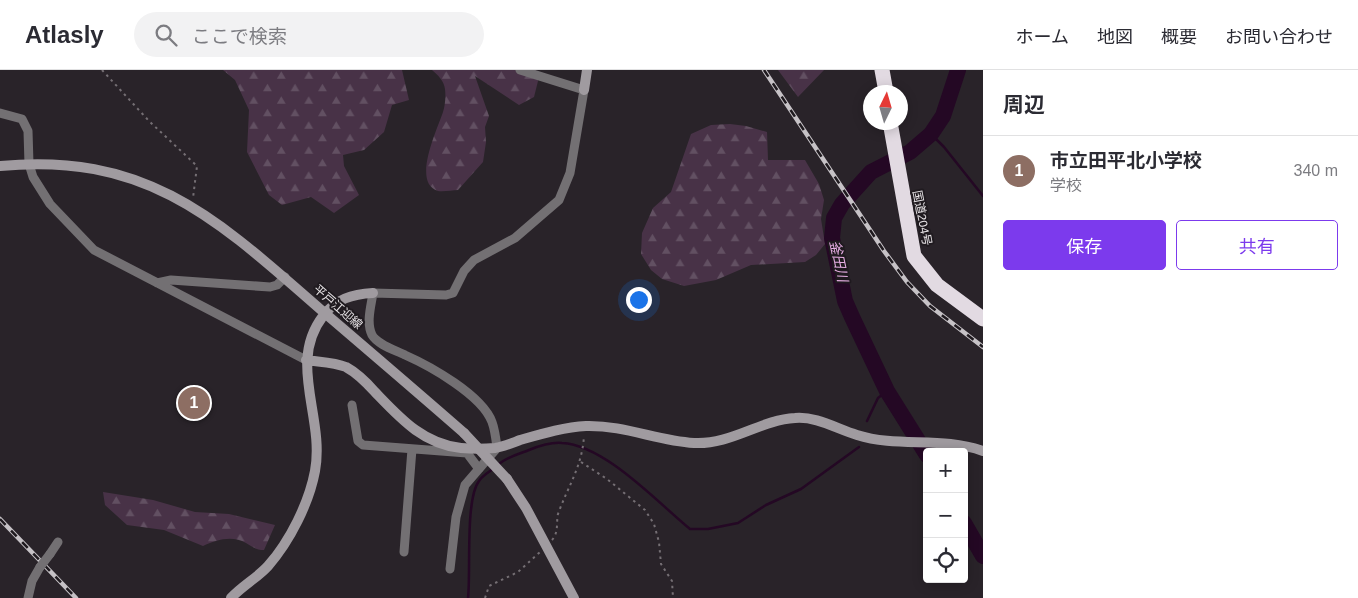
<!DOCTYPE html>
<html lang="ja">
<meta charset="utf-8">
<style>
:root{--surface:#fff;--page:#f2f2f3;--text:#2b2b33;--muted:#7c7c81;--line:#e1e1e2;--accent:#7c3aed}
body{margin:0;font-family:Arial,"Noto Sans JP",sans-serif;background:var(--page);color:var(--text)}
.controls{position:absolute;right:15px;bottom:15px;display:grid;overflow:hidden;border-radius:5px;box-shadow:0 2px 12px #0003}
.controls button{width:45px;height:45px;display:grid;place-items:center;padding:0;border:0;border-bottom:1px solid var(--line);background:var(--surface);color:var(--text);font:25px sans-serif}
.compass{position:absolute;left:863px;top:15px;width:45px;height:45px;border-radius:50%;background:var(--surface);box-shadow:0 2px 12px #0003;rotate:5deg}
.you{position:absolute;left:638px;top:229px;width:18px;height:18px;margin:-12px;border:4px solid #fff;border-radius:50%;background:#1a73e8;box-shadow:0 0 0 8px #1a73e833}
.badge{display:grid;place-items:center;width:32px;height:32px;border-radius:50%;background:var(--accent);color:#fff;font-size:16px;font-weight:700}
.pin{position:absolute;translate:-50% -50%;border:2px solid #fff;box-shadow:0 1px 5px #0006}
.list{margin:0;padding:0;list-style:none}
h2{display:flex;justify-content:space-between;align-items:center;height:65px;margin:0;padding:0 20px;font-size:21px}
h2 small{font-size:16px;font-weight:400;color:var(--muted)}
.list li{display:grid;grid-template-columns:32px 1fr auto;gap:15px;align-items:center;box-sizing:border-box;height:70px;padding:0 20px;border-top:1px solid var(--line)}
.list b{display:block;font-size:19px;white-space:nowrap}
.list p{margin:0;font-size:16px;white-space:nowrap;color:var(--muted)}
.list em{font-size:16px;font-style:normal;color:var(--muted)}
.actions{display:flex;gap:10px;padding:15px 20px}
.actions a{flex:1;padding:11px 0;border:1px solid var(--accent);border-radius:5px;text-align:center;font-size:18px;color:var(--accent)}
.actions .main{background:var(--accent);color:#fff}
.icon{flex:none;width:28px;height:28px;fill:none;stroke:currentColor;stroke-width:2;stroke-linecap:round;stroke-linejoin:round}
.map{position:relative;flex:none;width:983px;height:528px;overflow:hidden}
header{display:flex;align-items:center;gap:30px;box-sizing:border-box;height:70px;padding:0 25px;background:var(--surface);border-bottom:1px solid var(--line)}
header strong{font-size:24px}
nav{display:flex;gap:28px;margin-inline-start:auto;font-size:18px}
.search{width:350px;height:45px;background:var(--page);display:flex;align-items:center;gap:12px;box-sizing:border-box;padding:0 18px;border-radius:28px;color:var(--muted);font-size:19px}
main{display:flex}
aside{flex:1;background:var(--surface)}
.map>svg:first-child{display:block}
</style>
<header>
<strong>Atlasly</strong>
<div class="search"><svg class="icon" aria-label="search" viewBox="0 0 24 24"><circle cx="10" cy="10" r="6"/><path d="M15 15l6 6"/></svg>ここで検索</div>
<nav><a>ホーム</a><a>地図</a><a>概要</a><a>お問い合わせ</a></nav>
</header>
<main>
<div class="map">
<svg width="983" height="528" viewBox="0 0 983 528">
<defs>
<pattern id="forest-firs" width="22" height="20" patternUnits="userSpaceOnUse" patternTransform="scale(1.25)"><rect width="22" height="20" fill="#483247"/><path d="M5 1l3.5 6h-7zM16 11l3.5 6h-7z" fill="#625062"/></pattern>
</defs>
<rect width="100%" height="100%" fill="#292329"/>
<path fill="url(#forest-firs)" d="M223 0H402L409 30 392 35 384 62 364 80 343 85 344 96 359 125 334 143 311 127 282 135 269 125 247 82 249 40 235 10Z
M432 0H536L538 11 534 27 519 35 475 6 489 46 485 57 486 72 483 92 458 120C452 120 444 122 438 121 411 113 438 58 443 42 445 36 446 26 445 19 444 11 438 5 432 0Z
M778 0H824L798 27Z
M730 54 746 56 767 62 768 90H805L819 114 824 130 821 149 825 174 816 185 805 192 751 195 716 210 684 216 662 209 651 200 641 184 642 163 653 138 671 122 691 64 711 55Z
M103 422 153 430 195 442 229 444 275 455 264 480C256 480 253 477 246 473 232 465 216 470 203 476L164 460 127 455 105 435Z"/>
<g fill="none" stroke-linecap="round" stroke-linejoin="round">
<path stroke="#240824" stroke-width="2.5" d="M931 64 944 77 983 126
M867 351 878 328 887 321
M498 395C506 387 519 384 529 380 539 376 551 372 562 373 605 375 658 433 690 459H708L738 453 766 435 801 419 859 377
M468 528C471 502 465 429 479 411 482 406 489 402 494 398"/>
<path stroke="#240824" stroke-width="16" d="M927 385 887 321 852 247 845 231 832 168 834 148 842 134 871 102 910 82 931 64 943 46 958 0
M964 453 983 486"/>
<path stroke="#756f74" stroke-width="2" stroke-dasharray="2.5 4" stroke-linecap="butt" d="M102 0 149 51 197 96 193 128
M581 392 607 409 645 440 654 454 659 472 661 494 672 511 673 528
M552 470C559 462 556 453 558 444 568 416 582 397 584 366
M485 528 489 516 518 502 540 482"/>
<path stroke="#737073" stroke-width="9" d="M0 43 22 49 28 61 29 94 33 107 50 134 94 180 306 290
M157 213 171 210 270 217 277 215 285 207
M352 335 358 371 363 375 467 383 479 399
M404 482 412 379
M50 484 58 472
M450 499 456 447 465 415 497 378C496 369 495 360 492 352 482 325 430 296 405 285 395 280 378 275 372 265 366 253 371 236 373 223L446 225 453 223 464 201 474 190 515 168 559 130 570 103 584 20 520 0
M28 528 32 511 40 497"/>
<path stroke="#a09ba0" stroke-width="10" d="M584 20 587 0
M0 96C147 82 217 149 320 239 368 280 416 321 464 363
M306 290C319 292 334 292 346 297 357 303 367 313 375 322 400 348 423 374 461 378 472 379 484 379 495 378 503 377 512 373 520 370 541 364 564 357 586 356 625 355 657 371 694 373 731 375 760 350 795 348 816 346 837 359 857 365 898 378 942 366 983 381
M507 409 526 438 574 528
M231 528C242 516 257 508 268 496 290 471 309 433 315 401 325 347 287 293 323 246 336 229 352 224 373 223"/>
<path stroke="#e2dae2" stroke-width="15" d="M882 0 886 22
M890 52 914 186 937 215 983 249"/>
<g stroke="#c6c2c6" stroke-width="4.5">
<path id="rail" d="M764 0 884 181 907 212 930 236 983 277
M0 449 76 528"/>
</g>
<use href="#rail" stroke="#1f1a1f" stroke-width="2.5" stroke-dasharray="8" stroke-linecap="butt"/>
<path stroke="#737073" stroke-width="9" d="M40 497 50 484"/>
<path stroke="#a09ba0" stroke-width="10" d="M464 363 507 409"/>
</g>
<g text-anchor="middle" stroke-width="4" stroke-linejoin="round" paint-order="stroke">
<g font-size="12" fill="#e7e3e6" stroke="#1f1a1f">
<text transform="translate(922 148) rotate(79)" y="4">国道204号</text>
<text transform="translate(338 237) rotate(41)" y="4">平戸江迎線</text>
</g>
<g font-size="14" font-style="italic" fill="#e4ace1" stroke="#1f1a1f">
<text transform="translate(839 191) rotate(78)" y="5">釜田川</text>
</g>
</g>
</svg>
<div class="controls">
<button>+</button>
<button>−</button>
<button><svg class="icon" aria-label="locate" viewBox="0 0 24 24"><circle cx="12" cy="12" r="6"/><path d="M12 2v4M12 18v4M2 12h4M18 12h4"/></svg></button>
</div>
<svg class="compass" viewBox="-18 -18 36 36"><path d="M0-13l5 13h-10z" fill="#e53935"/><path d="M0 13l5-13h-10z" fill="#7c7c81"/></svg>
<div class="you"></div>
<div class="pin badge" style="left:194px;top:333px;background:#8d6e63">1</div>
</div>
<aside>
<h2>周辺<small></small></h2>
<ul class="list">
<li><span class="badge" style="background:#8d6e63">1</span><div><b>市立田平北小学校</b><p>学校</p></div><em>340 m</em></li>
</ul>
<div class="actions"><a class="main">保存</a><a>共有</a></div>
</aside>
</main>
